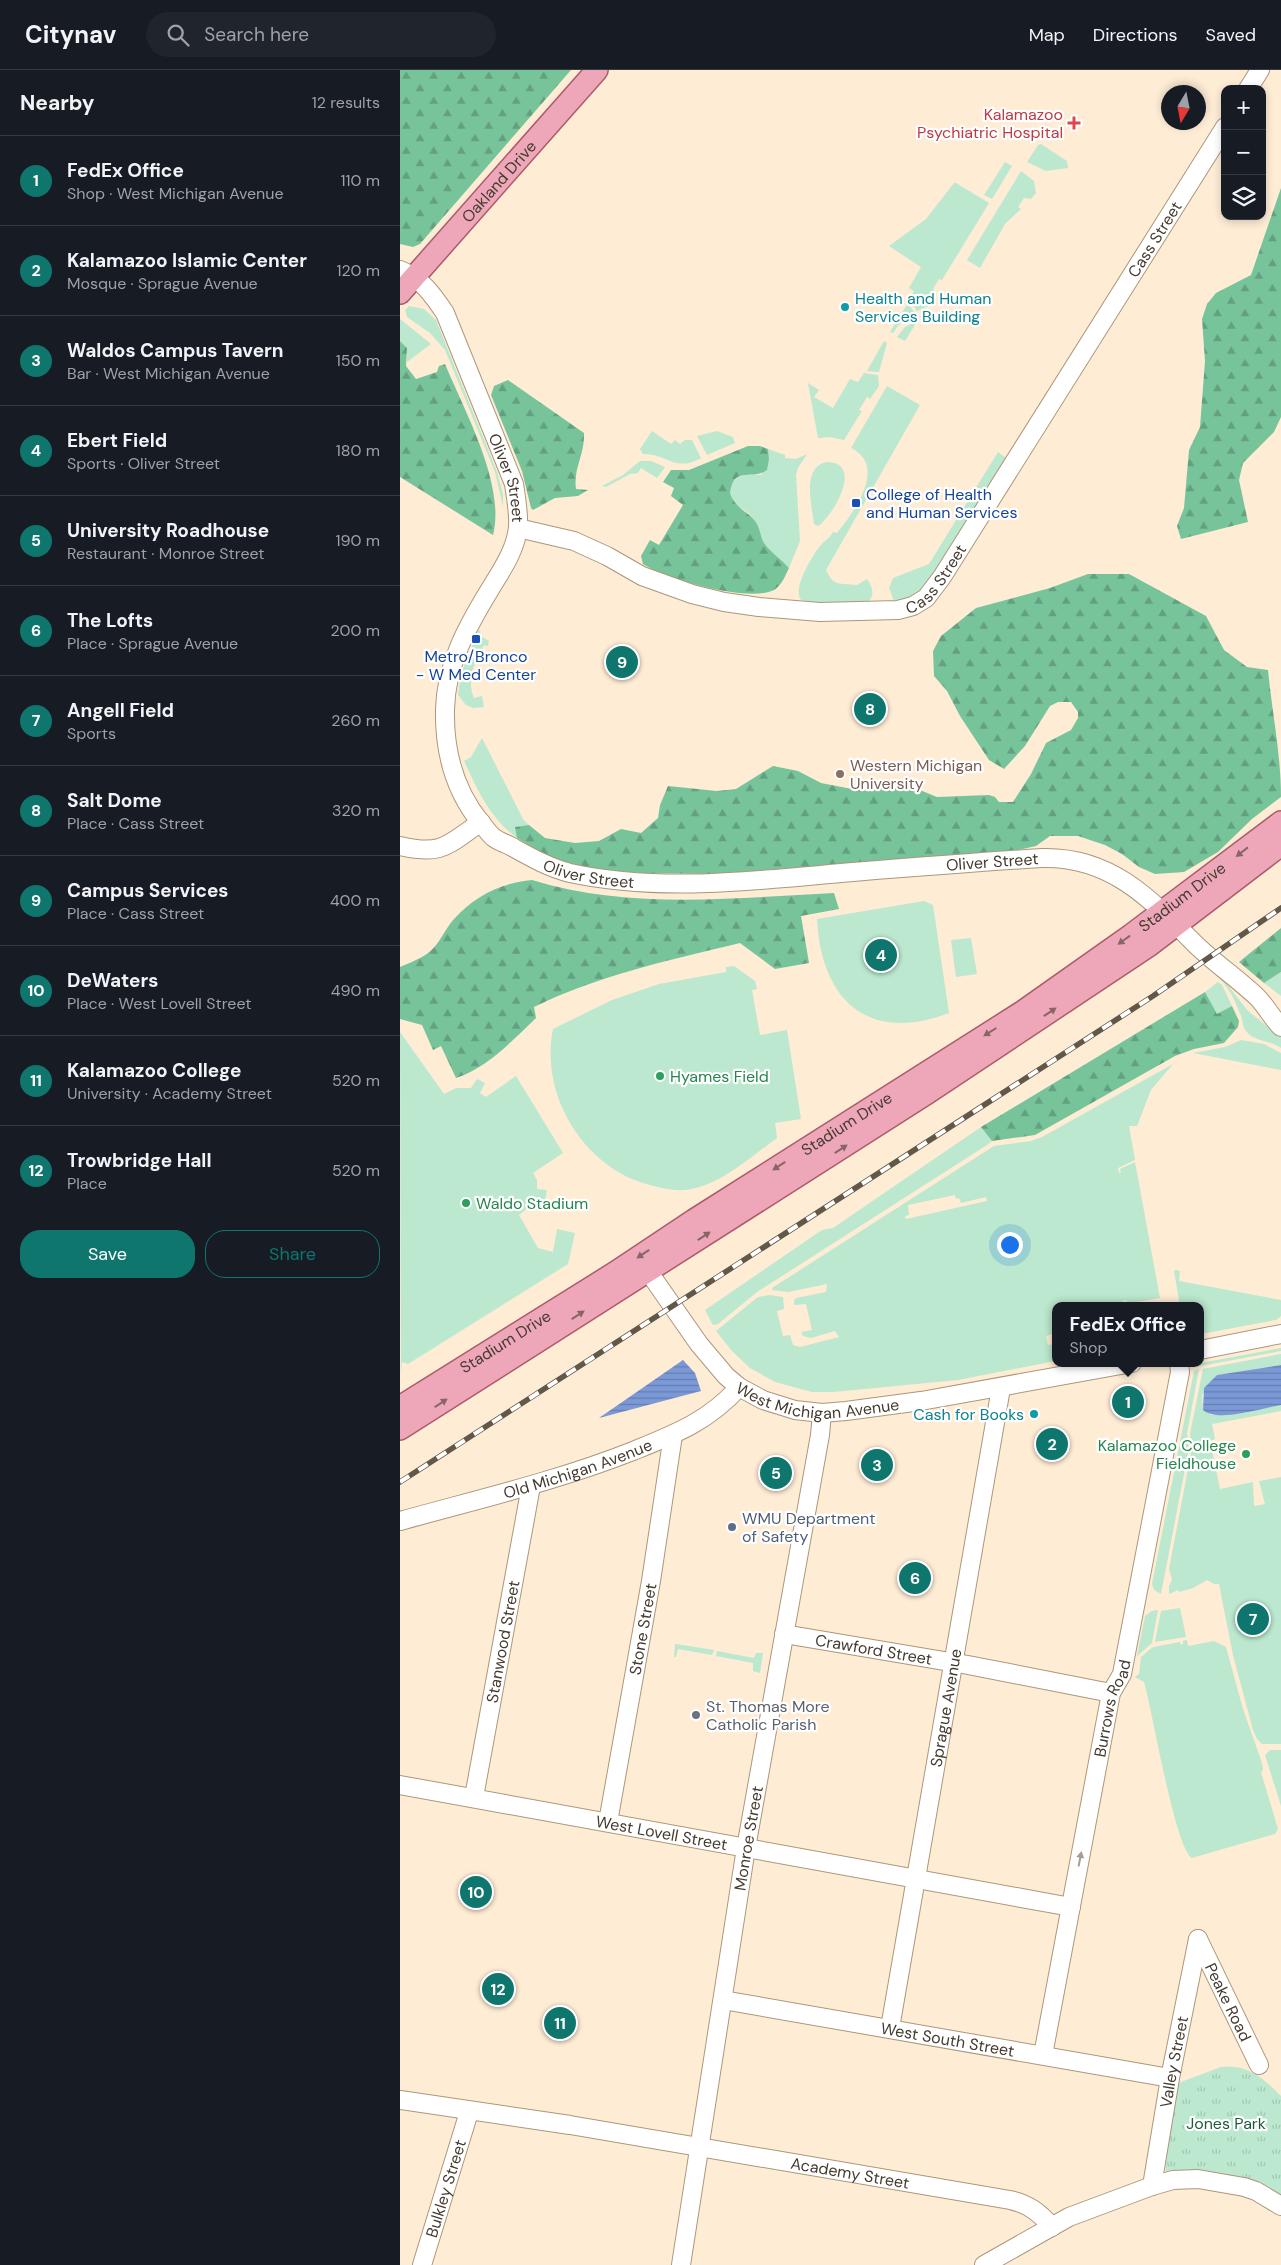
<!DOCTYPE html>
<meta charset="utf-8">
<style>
:root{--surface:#171b24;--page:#20242c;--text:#f1f3f6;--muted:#9ea1a6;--line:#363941;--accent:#0f766e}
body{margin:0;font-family:"DM Sans",sans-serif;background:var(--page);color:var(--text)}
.controls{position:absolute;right:15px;top:15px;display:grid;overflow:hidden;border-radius:10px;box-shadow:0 2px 8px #0003}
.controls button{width:45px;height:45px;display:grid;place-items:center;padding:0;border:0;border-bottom:1px solid var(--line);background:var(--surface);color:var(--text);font:25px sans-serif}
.compass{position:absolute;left:761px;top:15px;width:45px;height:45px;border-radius:50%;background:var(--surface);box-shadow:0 2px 8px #0003;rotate:190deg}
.you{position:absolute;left:609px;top:1174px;width:18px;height:18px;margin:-12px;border:4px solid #fff;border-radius:50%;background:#1a73e8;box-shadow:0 0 0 8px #1a73e833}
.badge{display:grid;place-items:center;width:32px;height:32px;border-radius:50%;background:var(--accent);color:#fff;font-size:16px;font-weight:700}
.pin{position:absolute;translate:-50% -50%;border:2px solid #fff;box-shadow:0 1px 5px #0006}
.popup{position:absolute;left:652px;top:1232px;width:152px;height:65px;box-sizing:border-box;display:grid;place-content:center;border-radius:10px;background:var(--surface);filter:drop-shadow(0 1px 4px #0005);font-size:16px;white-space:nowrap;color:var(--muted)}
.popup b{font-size:19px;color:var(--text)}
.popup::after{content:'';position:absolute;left:50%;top:100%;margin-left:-10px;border:10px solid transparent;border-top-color:var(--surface)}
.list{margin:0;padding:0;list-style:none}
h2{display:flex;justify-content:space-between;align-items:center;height:65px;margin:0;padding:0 20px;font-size:21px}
h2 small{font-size:16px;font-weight:400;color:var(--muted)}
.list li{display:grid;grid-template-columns:32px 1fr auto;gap:15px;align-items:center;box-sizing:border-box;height:90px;padding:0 20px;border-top:1px solid var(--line)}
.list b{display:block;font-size:19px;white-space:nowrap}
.list p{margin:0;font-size:16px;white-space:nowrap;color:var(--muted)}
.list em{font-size:16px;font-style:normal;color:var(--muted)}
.actions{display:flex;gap:10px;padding:15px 20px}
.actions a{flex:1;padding:11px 0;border:1px solid var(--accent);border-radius:20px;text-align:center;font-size:18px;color:var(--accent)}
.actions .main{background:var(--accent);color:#fff}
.icon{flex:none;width:28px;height:28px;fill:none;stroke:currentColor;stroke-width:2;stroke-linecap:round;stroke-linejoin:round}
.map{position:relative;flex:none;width:881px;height:2195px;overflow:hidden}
header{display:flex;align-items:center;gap:30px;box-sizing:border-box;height:70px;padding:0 25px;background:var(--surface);border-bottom:1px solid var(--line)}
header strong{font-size:24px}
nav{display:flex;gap:28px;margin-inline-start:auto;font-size:18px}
.search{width:350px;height:45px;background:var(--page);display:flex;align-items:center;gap:12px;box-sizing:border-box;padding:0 18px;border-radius:28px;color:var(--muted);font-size:19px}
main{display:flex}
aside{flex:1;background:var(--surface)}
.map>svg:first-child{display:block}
</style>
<header>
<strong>Citynav</strong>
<div class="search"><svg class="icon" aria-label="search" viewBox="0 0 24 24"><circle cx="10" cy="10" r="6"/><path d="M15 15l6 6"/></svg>Search here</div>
<nav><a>Map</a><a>Directions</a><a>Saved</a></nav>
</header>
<main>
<aside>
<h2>Nearby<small>12 results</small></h2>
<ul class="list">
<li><span class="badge">1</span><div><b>FedEx Office</b><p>Shop · West Michigan Avenue</p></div><em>110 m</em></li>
<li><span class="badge">2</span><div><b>Kalamazoo Islamic Center</b><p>Mosque · Sprague Avenue</p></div><em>120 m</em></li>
<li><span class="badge">3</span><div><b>Waldos Campus Tavern</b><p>Bar · West Michigan Avenue</p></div><em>150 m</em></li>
<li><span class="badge">4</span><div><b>Ebert Field</b><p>Sports · Oliver Street</p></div><em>180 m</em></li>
<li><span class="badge">5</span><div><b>University Roadhouse</b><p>Restaurant · Monroe Street</p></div><em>190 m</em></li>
<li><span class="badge">6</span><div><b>The Lofts</b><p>Place · Sprague Avenue</p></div><em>200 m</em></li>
<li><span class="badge">7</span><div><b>Angell Field</b><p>Sports</p></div><em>260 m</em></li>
<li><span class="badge">8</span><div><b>Salt Dome</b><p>Place · Cass Street</p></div><em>320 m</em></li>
<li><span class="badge">9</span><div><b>Campus Services</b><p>Place · Cass Street</p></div><em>400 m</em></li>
<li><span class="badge">10</span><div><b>DeWaters</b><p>Place · West Lovell Street</p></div><em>490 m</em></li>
<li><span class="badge">11</span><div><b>Kalamazoo College</b><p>University · Academy Street</p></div><em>520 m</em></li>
<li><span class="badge">12</span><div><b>Trowbridge Hall</b><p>Place</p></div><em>520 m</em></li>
</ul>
<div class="actions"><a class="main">Save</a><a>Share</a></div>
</aside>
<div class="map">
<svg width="881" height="2195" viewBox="0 0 881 2195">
<defs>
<pattern id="forest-firs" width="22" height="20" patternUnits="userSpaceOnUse" patternTransform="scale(1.25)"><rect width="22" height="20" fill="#77c49b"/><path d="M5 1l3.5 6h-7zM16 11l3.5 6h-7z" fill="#63a07f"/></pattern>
<pattern id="park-tufts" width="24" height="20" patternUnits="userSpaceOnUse" patternTransform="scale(1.25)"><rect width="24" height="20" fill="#bbe8ce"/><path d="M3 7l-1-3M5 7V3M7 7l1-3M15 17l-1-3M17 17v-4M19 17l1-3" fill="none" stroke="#a2c8b1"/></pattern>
<pattern id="water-rules" width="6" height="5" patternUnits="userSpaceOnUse" patternTransform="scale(1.25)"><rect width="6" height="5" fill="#7b99d7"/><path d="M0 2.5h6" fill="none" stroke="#667eaf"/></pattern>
</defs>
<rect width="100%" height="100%" fill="#feecd5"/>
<path fill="#bbe8ce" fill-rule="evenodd" d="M641 74 667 91 668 98 646 101 627 92 638 75Z
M605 92 612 96 592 129 584 125Z
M621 101 634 111 636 123 631 129 624 128 618 137 621 139 605 154 580 198 567 190Z
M554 113H556L589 133 542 210 539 209 533 219 535 221 528 236 517 241 509 229 514 221 509 218 521 197 489 176 526 149Z
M508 233 514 242 498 256 493 263 490 262Z
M9 236 24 239 36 250 97 402 103 424V437L95 402 45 280 30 263 7 247 5 240Z
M0 249 31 274 7 292V278L0 271Z
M518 250 505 271 497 267 505 257Z
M484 271 487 273 479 302 467 301Z
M464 303 478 305 479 316 470 329 467 327 459 340 462 341 444 370 430 367 418 368 408 313 419 320 414 327 433 338 450 309 458 312Z
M487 316 520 335 426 500C434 517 439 513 457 515L467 509C474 518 475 528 465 534L420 533 401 530C392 519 412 486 420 476 424 471 430 468 433 462L437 463C454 442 488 396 451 378Z
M252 361 271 374 275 370 280 374 285 370H292L301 388C275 403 266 383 243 384L240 379Z
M317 361 333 367 335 373 307 385 297 366Z
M368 379 385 385V388L396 389 407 384 398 398 396 405 400 471 389 498C382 490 372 484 366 476 359 466 358 451 347 442 338 435 334 437 330 423 332 405 344 403 361 405L369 389Z
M598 382 606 388 525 518 515 527 494 531 489 518 493 508 529 494Z
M240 391H251L265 397 257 408 241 398 238 403 230 404 206 417 202 416 223 405Z
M427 392C465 393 432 447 418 456L414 454C412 435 401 397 427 392Z
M79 559 82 567 89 571 88 576 84 575C75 591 66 610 74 628L82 626 84 637 73 638 66 635 58 625 61 604Z
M82 668 123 749 129 755 116 757 117 768C90 748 78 721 64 691L71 687Z
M524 831 533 835 549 943C468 974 421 930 417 849Z
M571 868 577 904 556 907 551 870Z
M334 896 355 911 357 919 352 920 360 965 387 960 401 1049 375 1053 377 1068C350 1087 319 1117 285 1120 271 1121 257 1117 243 1113 181 1093 140 1023 153 959L212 930 259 914 326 902V897Z
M881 902V926L864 913Z
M818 903 848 941 881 967V978C870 970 854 972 846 961 842 956 843 951 841 946 835 931 829 916 816 905Z
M818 912 822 915 832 936 817 945 805 922Z
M0 962 44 1024 56 1018H71L77 1009 85 1013 80 1023 86 1027 116 1006 163 1083 133 1103 137 1110V1119L147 1120 145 1130 134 1128 130 1136 119 1145 138 1178 153 1182 157 1159 175 1163 168 1194 8 1294 2 1292 1 1304Z
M841 970 864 974 881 983V1000L793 983 825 977Z
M773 994 751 1020 737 1056H729L735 1090 718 1098 719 1103H721L720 1099 735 1092 760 1228 730 1233 724 1230 719 1236H656L655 1263 646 1266 648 1275 655 1274V1291L558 1310 433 1322H412L375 1312 350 1298 332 1281 316 1261 358 1227 370 1225 383 1227 384 1239 377 1241 383 1266 390 1265 393 1275 400 1277 439 1267 435 1261 411 1268 403 1266 401 1262 412 1260 406 1234 394 1235V1231L396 1228 426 1222 427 1214 388 1222 372 1220V1218L594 1076 631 1071 642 1067ZM555 1125 556 1129 559 1128 561 1133 586 1127 587 1131 506 1149 505 1146 509 1145 508 1135Z
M581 1057 592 1071 587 1075 357 1222 318 1254 313 1255 305 1240 422 1160 433 1158Z
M776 1200 780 1201 779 1211 881 1230V1246L876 1250 801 1264 800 1236H780L774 1201Z
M881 1278V1281L795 1297 801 1293Z
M881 1284V1295L817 1305 802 1325 803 1340 811 1345 881 1335V1341L812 1354 815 1369 810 1371 820 1419 853 1412 854 1436 865 1434 859 1411 881 1407V1674H862L857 1669 853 1660 833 1585 819 1514H814L807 1510 793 1518 779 1522 778 1520 769 1524V1516L772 1510 769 1499 792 1378 790 1364 803 1299Z
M799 1299 787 1363 789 1378 761 1524 754 1520 752 1514 794 1301Z
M780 1538 786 1567 755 1572 761 1541Z
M758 1540 752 1573 737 1586 745 1546 752 1541Z
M787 1570 788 1576 814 1571 826 1577 843 1639 862 1693 863 1700 861 1702 878 1759 875 1764 792 1788C775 1779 752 1638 744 1612L735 1607 739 1604 741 1587 753 1577 780 1572 781 1575 783 1574V1571Z
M275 1574H276L314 1580 312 1585 278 1579 276 1587H274Z
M317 1581 354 1588 356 1583H363L360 1603 353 1601V1593L316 1586Z
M870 1680H881V1736L865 1685Z"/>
<path fill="url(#forest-firs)" d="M0 0H171L20 174 13 177 0 174Z
M881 118V347L874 362 843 393 839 410 848 452 781 469 777 456 784 438 789 380 800 357 805 291 802 249 807 234 816 223 851 205Z
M0 271 7 278 6 296 16 309 37 302 39 296 45 294C64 340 106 415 93 465L0 407Z
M108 310 184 363C185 385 173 398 176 419L188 420 178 426 155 428 133 440 131 438 122 401 91 325 94 316Z
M348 376H360L368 379 369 389 367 400C352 411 334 395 330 423 335 438 346 440 355 451 360 457 360 466 364 473 370 482 381 489 389 498 385 506 382 515 374 520 349 533 265 509 243 494L241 486 250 470 259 475 283 435 271 426 274 418 263 412 271 400H289Z
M688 504H729L806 546 824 580 847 597 868 600C872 642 881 684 881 727L852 749 818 782 784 802 755 804 739 797 722 784 705 775 678 766H650L636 776 614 781 314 804 243 803 191 799 170 795 151 788 117 768 115 757 129 755 145 768 175 773 199 771 221 759 241 763 258 748 260 735 268 716 317 721 336 719 373 696 398 701 421 713 452 719H465L482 714H494L515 718 537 727 589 725 595 727 599 732H613L631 704 646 673 671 660 678 648V642L671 632H658L650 636 625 676 604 699 589 690 560 646 547 621 534 606 533 581 541 566 576 538 650 518Z
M132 810C229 840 335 828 434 823L439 839 401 846 409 893 375 899 340 873C270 890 199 905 134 937L136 948C112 971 88 997 56 1008L41 976 33 980 22 955 0 949V897C9 893 20 889 28 883 40 874 44 860 54 849 75 826 101 813 132 810Z
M881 858V902L864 913 839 892Z
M805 922 817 944 832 936 839 951 838 957 824 973 794 979 775 986 635 1065 592 1071 581 1057Z"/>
<path fill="url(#park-tufts)" d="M821 1997C846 1993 865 2009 881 2026V2128L766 2104 765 2085 776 2017 781 2012Z"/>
<path fill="url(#water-rules)" d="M283 1290 295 1303 301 1321 199 1348Z
M881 1295V1335C863 1338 817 1353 803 1340L804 1318 817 1305Z"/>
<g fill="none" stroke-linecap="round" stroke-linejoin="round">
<g stroke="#ac977b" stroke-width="20">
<g id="minor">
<path d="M848 19 860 0"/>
<path id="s1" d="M0 200C21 208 33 225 45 243L114 414C116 428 119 443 118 457 116 480 101 501 89 521 67 557 46 595 45 639 44 682 54 720 81 753 85 757 89 764 93 767 99 772 108 774 114 778 132 788 150 798 170 803 262 823 360 810 453 802 516 797 579 792 642 788 709 786 749 827 793 872 813 892 837 908 857 927 866 936 872 948 881 957"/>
<path id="s2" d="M118 458 174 471 207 486 242 506 292 524 324 532 359 537 420 542 498 540 513 536 526 528 542 507 825 57"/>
<path d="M0 776C43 786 47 775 81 752"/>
<path id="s3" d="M248 1201 299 1274 326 1306 339 1317 363 1330 395 1340 422 1343 446 1341 521 1331 732 1293"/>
<path d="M800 1280 881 1264"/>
<path id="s4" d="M0 1451C79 1429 157 1411 233 1381 275 1364 309 1351 339 1317"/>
<path id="s5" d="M384 1564 568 1595 711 1623"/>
<path id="s6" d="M0 1715 671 1837"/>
<path id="s7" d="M74 1727 131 1416"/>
<path id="s8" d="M208 1752 251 1511 273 1365"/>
<path id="s9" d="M798 1869 859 1995"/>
<path id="s10" d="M323 1930 770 2008"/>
<path id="s11" d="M490 1958 601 1318"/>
<path id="s12" d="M643 1985 711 1623 722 1604 780 1302 779 1293"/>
<path id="s13" d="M0 2030 170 2055 610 2130C628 2134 639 2142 652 2157"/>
<path id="s14" d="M752 2116 770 2008 798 1869"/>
<path id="s15" d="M22 2195 69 2042"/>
<path id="s16" d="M281 2195 346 1778 420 1365 422 1343"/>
<path d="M584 2195 669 2147 752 2116 773 2110 798 2109 844 2117 856 2121 881 2136"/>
</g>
</g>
<g stroke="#ab5b6b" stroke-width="24">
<g id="major">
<path id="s17" d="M0 223 197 0"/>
<path id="s18" d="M0 1337 216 1202 294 1150 622 942 731 865 881 752"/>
<path d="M0 1359 526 1024 750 875 881 775"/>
</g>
</g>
<use href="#minor" stroke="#fff" stroke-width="18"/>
<use href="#major" stroke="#eea7b9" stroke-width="21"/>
<g stroke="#62584a" stroke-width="5.5">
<path id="rail" d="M0 1412 753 926 881 838"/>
</g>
<use href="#rail" stroke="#fff" stroke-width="4" stroke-dasharray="11" stroke-linecap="butt"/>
</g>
<defs><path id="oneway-solid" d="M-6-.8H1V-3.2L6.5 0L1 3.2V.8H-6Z" transform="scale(1.25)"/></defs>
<g fill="#866">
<use href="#oneway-solid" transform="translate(842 782) rotate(142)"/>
<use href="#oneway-solid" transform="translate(724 870) rotate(144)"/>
<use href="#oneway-solid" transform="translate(650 942) rotate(-34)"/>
<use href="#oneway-solid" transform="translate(590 962) rotate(148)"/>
<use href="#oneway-solid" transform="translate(441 1079) rotate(-33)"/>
<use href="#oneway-solid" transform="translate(379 1096) rotate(147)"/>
<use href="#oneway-solid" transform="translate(304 1166) rotate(-33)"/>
<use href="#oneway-solid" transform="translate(243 1184) rotate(146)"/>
<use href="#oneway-solid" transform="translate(178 1245) rotate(-33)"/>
<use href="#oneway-solid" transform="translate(41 1333) rotate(-33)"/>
</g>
<use fill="#a29d97" href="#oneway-solid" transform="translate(680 1789) rotate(-79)"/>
<path fill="#e0444e" stroke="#fff" stroke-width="2" d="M671.5 45.5h5v5h5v5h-5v5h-5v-5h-5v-5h5z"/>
<g fill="#0f9aa8" stroke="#fff" stroke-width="2">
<circle cx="445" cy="237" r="5"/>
<circle cx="634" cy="1344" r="5"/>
</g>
<g fill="#1a4fb4" stroke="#fff" stroke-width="2">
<rect x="451" y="428" width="10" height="10" rx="2.5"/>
<rect x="71" y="564" width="10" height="10" rx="2.5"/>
</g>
<circle fill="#8d6e63" stroke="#fff" stroke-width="2" cx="440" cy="704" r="5"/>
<g fill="#2e9e5b" stroke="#fff" stroke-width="2">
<circle cx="260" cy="1006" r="5"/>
<circle cx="66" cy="1133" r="5"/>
<circle cx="846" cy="1384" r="5"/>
</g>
<circle fill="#5c6f8a" stroke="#fff" stroke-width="2" cx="332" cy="1457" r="5"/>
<circle fill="#6b7280" stroke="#fff" stroke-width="2" cx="296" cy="1645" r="5"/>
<g text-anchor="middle" stroke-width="4.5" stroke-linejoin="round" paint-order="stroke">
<g font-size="16" fill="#be3a42" stroke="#fff" text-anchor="end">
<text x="663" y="50">Kalamazoo<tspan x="663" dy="18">Psychiatric Hospital</tspan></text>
</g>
<g font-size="16" fill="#443b2f" stroke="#fff">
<text dy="6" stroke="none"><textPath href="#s17" startOffset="149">Oakland Drive</textPath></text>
<text dy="6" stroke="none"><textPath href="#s2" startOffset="851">Cass Street</textPath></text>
<text dy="6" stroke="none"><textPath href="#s1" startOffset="240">Oliver Street</textPath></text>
<text dy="6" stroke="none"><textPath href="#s2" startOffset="446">Cass Street</textPath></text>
<text dy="6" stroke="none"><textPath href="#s1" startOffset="1139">Oliver Street</textPath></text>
<text dy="6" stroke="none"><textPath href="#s1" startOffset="734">Oliver Street</textPath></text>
<text dy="6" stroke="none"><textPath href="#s18" startOffset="934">Stadium Drive</textPath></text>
<text dy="6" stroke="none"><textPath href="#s18" startOffset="529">Stadium Drive</textPath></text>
<text dy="6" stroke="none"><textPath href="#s18" startOffset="124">Stadium Drive</textPath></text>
<text dy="6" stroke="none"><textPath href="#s3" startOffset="230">West Michigan Avenue</textPath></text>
<text dy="6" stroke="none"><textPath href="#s4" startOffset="185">Old Michigan Avenue</textPath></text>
<text dy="6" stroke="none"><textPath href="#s8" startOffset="196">Stone Street</textPath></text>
<text dy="6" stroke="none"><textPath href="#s7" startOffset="158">Stanwood Street</textPath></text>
<text dy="6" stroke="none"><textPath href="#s5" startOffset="91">Crawford Street</textPath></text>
<text dy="6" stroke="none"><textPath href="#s11" startOffset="325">Sprague Avenue</textPath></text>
<text dy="6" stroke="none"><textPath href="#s12" startOffset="354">Burrows Road</textPath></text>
<text dy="6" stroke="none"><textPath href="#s6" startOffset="266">West Lovell Street</textPath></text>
<text dy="6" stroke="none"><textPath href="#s16" startOffset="432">Monroe Street</textPath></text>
<text dy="6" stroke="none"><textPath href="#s9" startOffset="70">Peake Road</textPath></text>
<text dy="6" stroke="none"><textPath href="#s10" startOffset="228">West South Street</textPath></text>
<text dy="6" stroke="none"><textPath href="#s14" startOffset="126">Valley Street</textPath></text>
<text dy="6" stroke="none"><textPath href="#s13" startOffset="456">Academy Street</textPath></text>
<text dy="6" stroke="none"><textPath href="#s15" startOffset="80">Bulkley Street</textPath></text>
</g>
<g font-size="16" fill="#0d838f" stroke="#fff" text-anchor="start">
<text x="455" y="234">Health and Human<tspan x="455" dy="18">Services Building</tspan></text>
<text x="624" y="1350" text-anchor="end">Cash for Books</text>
</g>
<g font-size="16" fill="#164399" stroke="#fff" text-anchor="start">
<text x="466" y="430">College of Health<tspan x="466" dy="18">and Human Services</tspan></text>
<text x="76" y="592" text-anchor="middle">Metro/Bronco<tspan x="76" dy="18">- W Med Center</tspan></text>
</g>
<g font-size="16" fill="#785e54" stroke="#fff" text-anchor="start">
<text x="450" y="701">Western Michigan<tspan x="450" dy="18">University</tspan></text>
</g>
<g font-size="16" fill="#27864d" stroke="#fff" text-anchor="start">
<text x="270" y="1012">Hyames Field</text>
<text x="76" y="1139">Waldo Stadium</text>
<text x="836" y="1381" text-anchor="end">Kalamazoo College<tspan x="836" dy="18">Fieldhouse</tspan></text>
</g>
<g font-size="16" fill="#4e5e75" stroke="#fff" text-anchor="start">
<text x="342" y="1454">WMU Department<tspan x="342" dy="18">of Safety</tspan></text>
</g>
<g font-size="16" fill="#5b616d" stroke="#fff" text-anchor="start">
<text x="306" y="1642">St. Thomas More<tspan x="306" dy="18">Catholic Parish</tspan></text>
</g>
<g font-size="16" fill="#205a3e" stroke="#fff">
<text x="826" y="2059">Jones Park</text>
</g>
</g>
</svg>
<div class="controls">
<button>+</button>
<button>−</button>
<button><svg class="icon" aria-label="layers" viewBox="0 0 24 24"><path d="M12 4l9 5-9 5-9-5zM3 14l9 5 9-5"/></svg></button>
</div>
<svg class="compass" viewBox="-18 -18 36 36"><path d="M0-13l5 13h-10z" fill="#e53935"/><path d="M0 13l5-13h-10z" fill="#9ea1a6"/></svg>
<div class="you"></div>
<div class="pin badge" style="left:728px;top:1332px">1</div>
<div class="popup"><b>FedEx Office</b>Shop</div>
<div class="pin badge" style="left:652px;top:1374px">2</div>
<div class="pin badge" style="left:477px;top:1395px">3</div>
<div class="pin badge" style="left:481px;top:885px">4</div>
<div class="pin badge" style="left:376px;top:1403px">5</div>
<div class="pin badge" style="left:515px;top:1508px">6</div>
<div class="pin badge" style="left:853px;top:1549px">7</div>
<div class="pin badge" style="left:470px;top:639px">8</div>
<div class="pin badge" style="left:222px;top:592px">9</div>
<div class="pin badge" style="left:76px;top:1822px">10</div>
<div class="pin badge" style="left:160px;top:1953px">11</div>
<div class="pin badge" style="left:98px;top:1919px">12</div>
</div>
</main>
